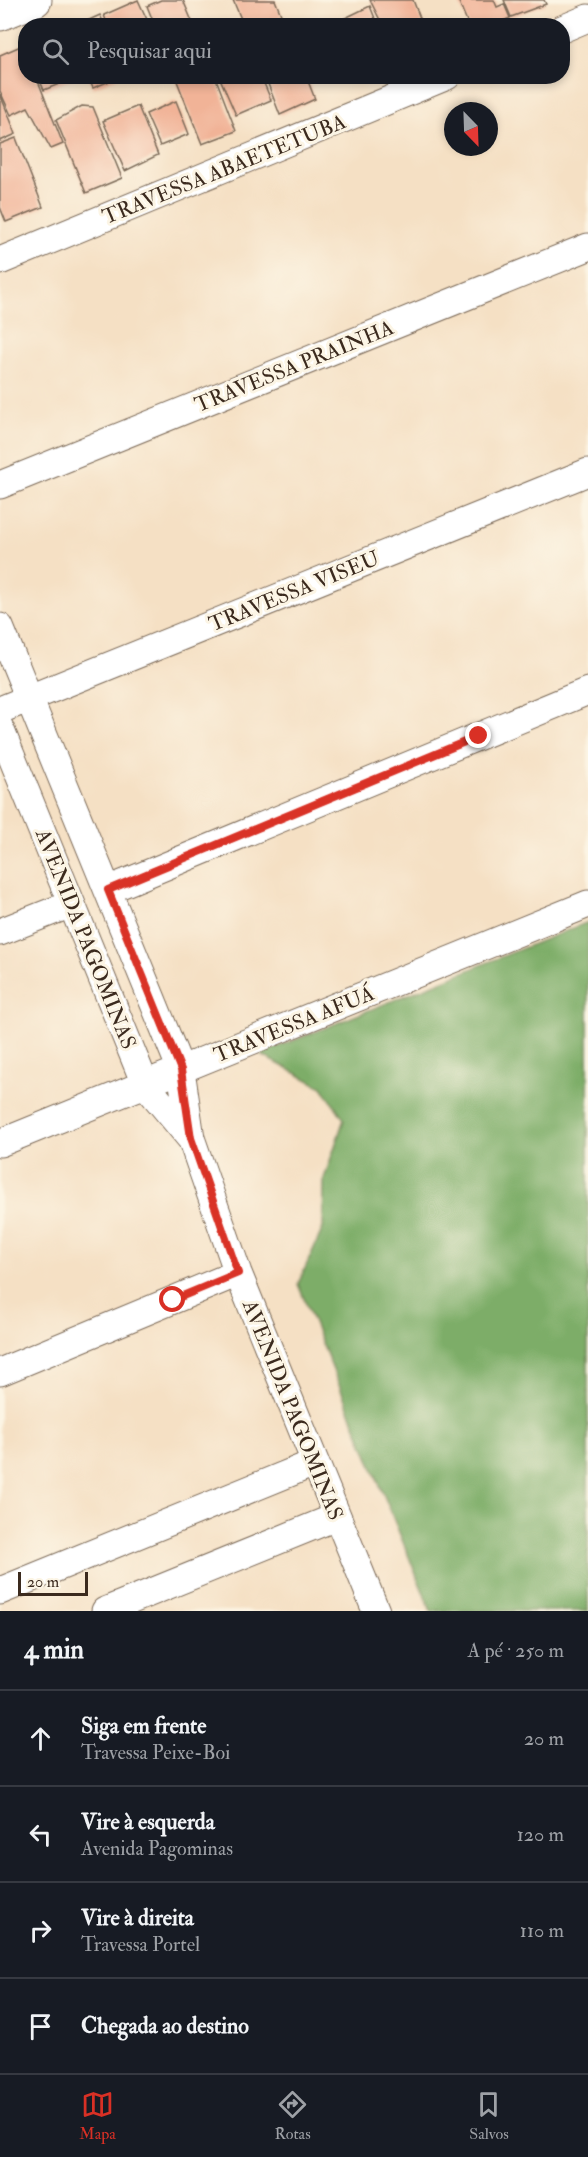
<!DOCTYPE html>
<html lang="pt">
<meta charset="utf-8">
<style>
:root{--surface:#171b24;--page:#20242c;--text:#f1f3f6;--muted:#9ea1a6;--line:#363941;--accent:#d93025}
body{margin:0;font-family:"IM FELL Double Pica",serif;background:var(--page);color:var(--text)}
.compass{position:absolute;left:444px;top:102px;width:54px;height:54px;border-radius:50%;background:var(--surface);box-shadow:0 3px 9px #0003;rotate:157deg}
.scale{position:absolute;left:18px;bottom:15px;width:70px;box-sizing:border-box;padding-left:6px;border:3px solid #3b2a1e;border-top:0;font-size:16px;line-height:21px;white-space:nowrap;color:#3b2a1e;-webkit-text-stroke:4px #fcf5e5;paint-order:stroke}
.stop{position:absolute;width:18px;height:18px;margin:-14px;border:4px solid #d93025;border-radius:50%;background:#fff}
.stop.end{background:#d93025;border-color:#fff;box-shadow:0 2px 6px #0008}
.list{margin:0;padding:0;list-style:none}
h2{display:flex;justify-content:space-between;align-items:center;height:78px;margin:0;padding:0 24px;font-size:26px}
h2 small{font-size:20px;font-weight:400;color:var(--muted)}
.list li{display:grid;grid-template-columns:39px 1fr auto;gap:18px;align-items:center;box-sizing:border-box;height:96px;padding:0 24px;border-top:2px solid var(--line)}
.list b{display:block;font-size:22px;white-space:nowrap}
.list p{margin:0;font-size:20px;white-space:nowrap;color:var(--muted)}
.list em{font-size:20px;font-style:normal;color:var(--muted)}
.icon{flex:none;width:33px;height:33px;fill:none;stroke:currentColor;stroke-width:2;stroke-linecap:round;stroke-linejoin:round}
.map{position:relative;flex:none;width:588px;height:1611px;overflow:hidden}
.search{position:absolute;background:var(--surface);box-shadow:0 3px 9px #0003;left:18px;right:18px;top:18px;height:66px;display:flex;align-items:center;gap:15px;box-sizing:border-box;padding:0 21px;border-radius:24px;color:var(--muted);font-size:22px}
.sheet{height:462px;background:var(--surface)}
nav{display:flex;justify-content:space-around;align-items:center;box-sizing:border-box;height:84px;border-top:2px solid var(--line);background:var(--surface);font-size:16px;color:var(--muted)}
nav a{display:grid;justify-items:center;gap:3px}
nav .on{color:var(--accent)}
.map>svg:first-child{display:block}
</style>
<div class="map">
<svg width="588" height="1611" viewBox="0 0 588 1611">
<rect width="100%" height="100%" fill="#fcf5e5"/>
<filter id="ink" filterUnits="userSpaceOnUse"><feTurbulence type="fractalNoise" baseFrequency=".0167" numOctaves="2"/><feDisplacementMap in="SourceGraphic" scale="12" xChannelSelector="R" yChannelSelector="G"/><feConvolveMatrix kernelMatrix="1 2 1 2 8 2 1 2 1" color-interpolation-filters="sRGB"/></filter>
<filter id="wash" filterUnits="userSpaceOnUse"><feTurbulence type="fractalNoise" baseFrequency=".008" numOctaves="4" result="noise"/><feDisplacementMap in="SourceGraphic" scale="24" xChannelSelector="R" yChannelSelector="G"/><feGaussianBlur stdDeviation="1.35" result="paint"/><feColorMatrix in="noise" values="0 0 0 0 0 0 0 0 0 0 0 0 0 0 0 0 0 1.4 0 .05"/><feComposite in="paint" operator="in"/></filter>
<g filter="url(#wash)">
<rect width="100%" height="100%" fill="#f5e0c4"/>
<path fill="#7dad68" stroke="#5c6c43" stroke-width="1.5" d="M588 922V1611H431L298 1284 323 1228 324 1179 344 1119 322 1087 260 1054Z"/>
<g id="blocks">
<path fill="#f1b397" d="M138 0 150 26H108L104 15Z
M161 0H183L194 26H155L147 6Z
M233 0H275L284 22 277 26H244Z
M370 0H413L423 26H383Z
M458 0H494L497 7 504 4 510 18 491 26H469Z
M504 0H544L546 4 511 17Z
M370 6 378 26H338L337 22Z
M100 15 105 26H76Z
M23 45 26 51V76H36L63 144 51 149 28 107 11 115 0 91V55Z
M38 76H77V77L44 90Z
M175 76H215L236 131 202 144Z
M219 76H261L271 100 236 115Z
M265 76H306L315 99 280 115Z
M88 77H119L93 88Z
M0 94 16 134 0 141Z
M176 101 189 134 160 146 146 114Z
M82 106 93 107 122 178 86 193 56 120Z
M138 106 158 155 125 171 103 121Z
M16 138 43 207 6 222 0 207V144Z"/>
</g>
</g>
<g filter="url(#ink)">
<use href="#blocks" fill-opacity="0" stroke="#7c6a58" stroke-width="1.5"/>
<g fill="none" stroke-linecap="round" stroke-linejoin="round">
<g stroke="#7c6a58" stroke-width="29">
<path id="minor" d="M562 29 588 18
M0 261 447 76
M0 485 588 247
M0 627 181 1070 191 1138 238 1273 376 1611
M0 710 588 472
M0 728 145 1084 190 1138
M108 890 588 691
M0 932 71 904
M0 1143 588 904
M0 1372 238 1273
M0 1591 314 1463
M105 1611 336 1517"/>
</g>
<g stroke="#7c6a58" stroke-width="35">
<path id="tertiary" d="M0 14 35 0"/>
</g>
<use href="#minor" stroke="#fff" stroke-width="27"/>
<use href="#tertiary" stroke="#fff" stroke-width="33"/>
</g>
</g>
<g fill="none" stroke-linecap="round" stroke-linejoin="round" filter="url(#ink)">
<path stroke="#d93025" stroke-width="8" d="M173 1300 238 1273 191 1138 181 1070 108 890 479 736"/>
</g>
<g text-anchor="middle" stroke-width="6" stroke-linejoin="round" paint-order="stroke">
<g font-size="21" fill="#3b2a1e" stroke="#fcf5e5">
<text transform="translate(224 169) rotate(-22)" y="7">TRAVESSA ABAETETUBA</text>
<text transform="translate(294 366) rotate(-22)" y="7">TRAVESSA PRAINHA</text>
<text transform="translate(294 591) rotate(-22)" y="7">TRAVESSA VISEU</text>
<text transform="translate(86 939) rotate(68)" y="7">AVENIDA PAGOMINAS</text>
<text transform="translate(294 1024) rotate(-22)" y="7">TRAVESSA AFUÁ</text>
<text transform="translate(293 1410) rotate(68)" y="7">AVENIDA PAGOMINAS</text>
</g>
</g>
</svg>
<svg class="compass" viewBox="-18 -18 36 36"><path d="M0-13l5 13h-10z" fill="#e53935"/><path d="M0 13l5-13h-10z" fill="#9ea1a6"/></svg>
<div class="scale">20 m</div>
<div class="stop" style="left:173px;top:1300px"></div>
<div class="stop end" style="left:479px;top:736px"></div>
<div class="search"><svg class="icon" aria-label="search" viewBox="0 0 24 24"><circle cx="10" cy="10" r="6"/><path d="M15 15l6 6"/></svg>Pesquisar aqui</div>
</div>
<section class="sheet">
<h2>4 min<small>A pé · 250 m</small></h2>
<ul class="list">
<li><svg class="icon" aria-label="ahead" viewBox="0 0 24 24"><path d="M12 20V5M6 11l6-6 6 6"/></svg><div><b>Siga em frente</b><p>Travessa Peixe-Boi</p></div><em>20 m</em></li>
<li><svg class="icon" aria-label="left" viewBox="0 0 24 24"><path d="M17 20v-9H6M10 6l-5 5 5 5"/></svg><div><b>Vire à esquerda</b><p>Avenida Pagominas</p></div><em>120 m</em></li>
<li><svg class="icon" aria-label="right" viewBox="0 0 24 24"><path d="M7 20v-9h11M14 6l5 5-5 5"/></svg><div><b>Vire à direita</b><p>Travessa Portel</p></div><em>110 m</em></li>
<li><svg class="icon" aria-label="arrive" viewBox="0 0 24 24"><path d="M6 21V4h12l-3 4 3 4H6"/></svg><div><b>Chegada ao destino</b></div></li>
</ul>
</section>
<nav>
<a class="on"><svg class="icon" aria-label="map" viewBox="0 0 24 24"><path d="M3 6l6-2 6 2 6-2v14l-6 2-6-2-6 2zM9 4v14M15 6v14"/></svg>Mapa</a>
<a><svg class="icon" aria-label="directions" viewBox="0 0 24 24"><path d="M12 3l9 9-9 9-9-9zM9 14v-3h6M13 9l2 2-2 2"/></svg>Rotas</a>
<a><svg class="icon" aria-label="saved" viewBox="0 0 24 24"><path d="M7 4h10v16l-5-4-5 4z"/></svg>Salvos</a>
</nav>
